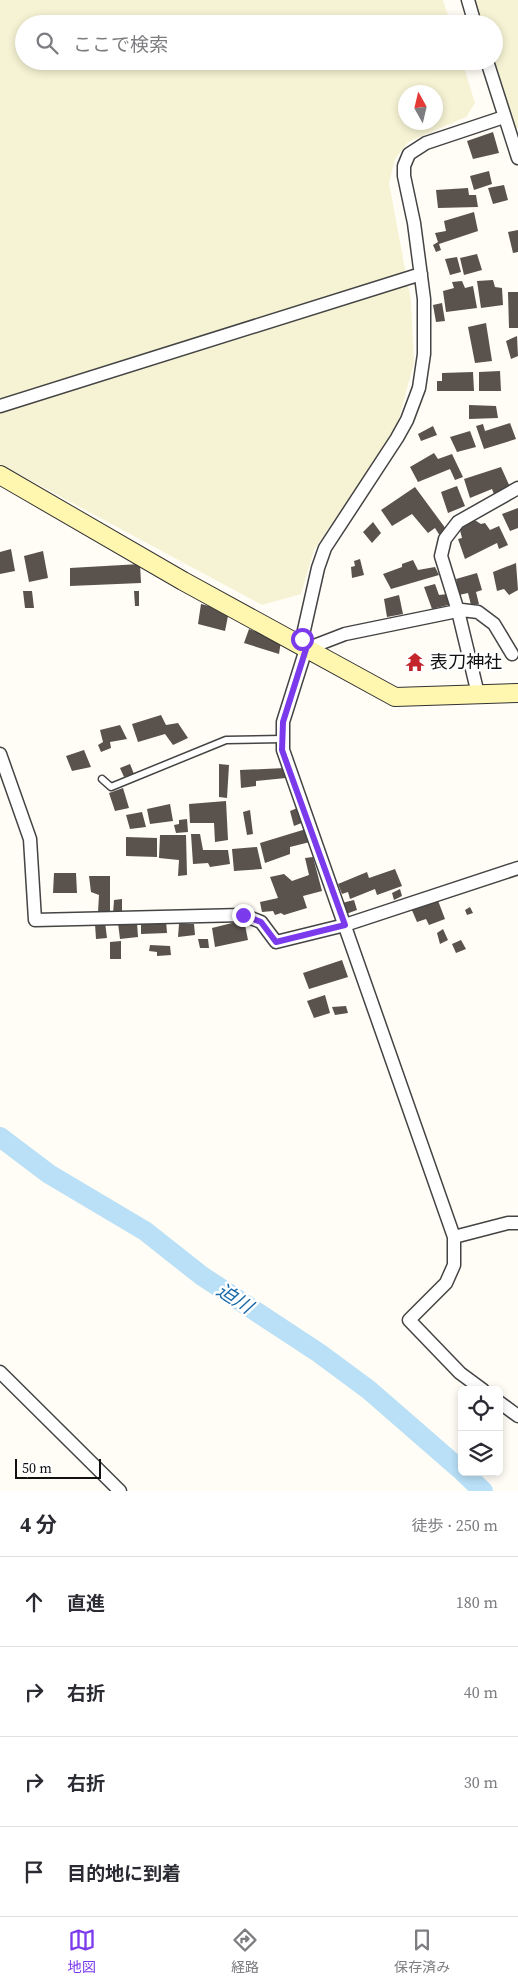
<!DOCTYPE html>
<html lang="ja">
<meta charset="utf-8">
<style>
:root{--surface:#fff;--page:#f2f2f3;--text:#2b2b33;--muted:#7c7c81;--line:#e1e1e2;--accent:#7c3aed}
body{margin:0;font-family:"Source Serif 4","Noto Sans JP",serif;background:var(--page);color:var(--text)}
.controls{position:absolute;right:15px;bottom:15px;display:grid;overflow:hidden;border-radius:8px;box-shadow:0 2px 8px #0003}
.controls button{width:45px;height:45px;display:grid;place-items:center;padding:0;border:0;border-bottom:1px solid var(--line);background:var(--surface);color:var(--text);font:25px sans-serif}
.compass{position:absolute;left:398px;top:85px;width:45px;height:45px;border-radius:50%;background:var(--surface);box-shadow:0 2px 8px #0003;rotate:352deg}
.scale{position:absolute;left:15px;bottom:12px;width:86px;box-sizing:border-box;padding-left:5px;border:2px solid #111;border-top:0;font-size:14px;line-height:18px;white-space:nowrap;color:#111;-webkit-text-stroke:4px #fff;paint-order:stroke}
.stop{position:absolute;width:15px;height:15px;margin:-11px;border:4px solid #7c3aed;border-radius:50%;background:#fff}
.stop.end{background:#7c3aed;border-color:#fff;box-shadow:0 1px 5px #0008}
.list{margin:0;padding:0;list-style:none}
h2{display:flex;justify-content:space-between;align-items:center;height:65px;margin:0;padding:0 20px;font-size:21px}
h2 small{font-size:16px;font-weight:400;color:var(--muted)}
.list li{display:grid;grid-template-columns:32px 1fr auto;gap:15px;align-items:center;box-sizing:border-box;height:90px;padding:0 20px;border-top:1px solid var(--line)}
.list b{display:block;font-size:19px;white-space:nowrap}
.list em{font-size:16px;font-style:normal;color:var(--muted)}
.icon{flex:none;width:28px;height:28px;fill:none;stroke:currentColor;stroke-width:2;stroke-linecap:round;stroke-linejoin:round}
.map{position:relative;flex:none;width:518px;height:1491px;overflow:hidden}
.search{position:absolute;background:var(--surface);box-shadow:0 2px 8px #0003;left:15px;right:15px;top:15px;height:55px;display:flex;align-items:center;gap:12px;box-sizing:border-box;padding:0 18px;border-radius:28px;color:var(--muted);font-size:19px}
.sheet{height:425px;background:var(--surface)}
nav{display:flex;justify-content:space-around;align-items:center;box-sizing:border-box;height:70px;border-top:1px solid var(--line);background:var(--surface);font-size:14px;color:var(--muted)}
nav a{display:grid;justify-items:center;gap:2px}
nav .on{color:var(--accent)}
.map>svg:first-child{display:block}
</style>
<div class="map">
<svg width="518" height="1491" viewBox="0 0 518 1491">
<rect width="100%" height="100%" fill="#fffdf5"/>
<path fill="#f6f3d4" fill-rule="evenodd" d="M0 0H443L451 24H24V61H462L475 103 466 117 408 142 395 159 389 183 411 301 414 363 396 429 314 550 301 594 262 605 0 464ZM406 92H436V122H406Z
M474 0H518V128L514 129 493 61 494 24H481Z"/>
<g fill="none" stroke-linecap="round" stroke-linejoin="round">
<path stroke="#b9e0f7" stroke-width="20" d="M0 1137 49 1174 145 1231 202 1276 319 1353 369 1390 462 1471
M463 1472 483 1491"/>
</g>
<path fill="#5a524d" d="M493 132 499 153 473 159 467 141Z
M489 171 492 184 474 190 470 176Z
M504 185 508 200 493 204 488 188Z
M468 188 469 195H476L478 207 438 208 436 190Z
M474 212 478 231 439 244 441 250 436 252 433 245 438 242 435 233 446 231 444 221Z
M518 230V252L513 253 508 232Z
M477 254 482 270 464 275 460 258Z
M457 257 461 272 450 275 445 259Z
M493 280 495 287 502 288 503 305 481 308 477 281Z
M462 281 465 288 473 286 477 308 446 312 443 291 454 288 452 282Z
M508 292H518V328H509Z
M442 303 445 321 436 322 433 305Z
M486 323 492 361 475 363 468 327Z
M517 336 518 356 511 359 506 341Z
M500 371 501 391H479V372Z
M473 372 474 391H437V381H442V373Z
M469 405 496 406 498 418 469 419Z
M510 423 516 439 484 449 476 426 483 424 485 431Z
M433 426 437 435 421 441 418 434Z
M470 431 476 447 457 452 450 437Z
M434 453 438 459 452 454 463 477 455 480 450 469 418 482 410 467Z
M501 467 510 487 495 497 492 489 470 498 464 479Z
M457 486 465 506 448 513 441 492Z
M415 487 446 529 440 536 435 528 428 533 412 514 392 526 381 510Z
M518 508V528L510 531 502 514Z
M473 519 481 524 485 523 490 530 499 526 508 545 499 549 497 543 465 559 458 539 462 538 459 526Z
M373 522 381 533 372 543 363 532Z
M11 549 15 571 0 574V552Z
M43 551 48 578 29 582 24 556Z
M360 559 364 575 352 578 351 567 355 566 354 561Z
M413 560 418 570 435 567 439 575 391 589 383 574 402 567V564Z
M516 563 518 590 509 595 504 589 497 591 493 572Z
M140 564 141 583 70 586V568Z
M477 573 482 590 476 592 479 604 471 605 468 593 459 595 456 579Z
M435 584 439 595 448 594 452 604 432 609 424 587Z
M23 591H32L34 608H25Z
M134 591H139V606H135Z
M399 595 403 614 387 617 384 599Z
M201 604 229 611 225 631 198 624Z
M249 629 281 641 279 654 244 643Z
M161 715 166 725 178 723 188 738 173 745 165 734 138 742 132 724Z
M120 725 127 739 110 742 111 748 101 752 98 745 103 742 100 730Z
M84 750 91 767 72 771 66 756Z
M130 764 134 774 124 777 120 768Z
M219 764 229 765 227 798 219 797Z
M285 768 286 778 256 781V786L241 788 240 770Z
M123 788 129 808 115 811 109 793Z
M226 801 228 840 215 842 214 823H190L189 804Z
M170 804 173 821 150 824 147 809Z
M300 807 304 822 294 826 290 811Z
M250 810 253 834 247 835 243 812Z
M142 812 146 827 130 829 126 815Z
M187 819 188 832 176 833 174 825 179 824V820Z
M306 829 310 842 290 847V854L265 863 260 843Z
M191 834H200L203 850H228L230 864 210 867 208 863 193 864Z
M160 835H186L187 875 178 876 179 860 159 858Z
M126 837 157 838V857L126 856Z
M257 847 262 869 234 871 232 849Z
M313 857 322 891 303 896 307 908 284 915 281 913 275 915 273 911 262 912 260 902 278 898 270 877 284 874 292 881 309 875 305 858Z
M395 869 402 886 377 895 375 889 350 899 348 892 342 894 338 884 367 872 369 878Z
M54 873H76L77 893H53Z
M89 876H110V911L98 912 99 895 91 892Z
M400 889 402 896 394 900 392 893Z
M437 898 445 919 429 925 426 919 417 922 411 908Z
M122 899V914H113L114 900Z
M354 900 357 910 346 914 342 903Z
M470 907 473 913 467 915 465 910Z
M166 920 167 933 141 934V923Z
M244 920 248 940 215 947 212 928Z
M105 922 107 938 96 939 95 924Z
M137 922 138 937 120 939 118 923Z
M179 924H194L195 935 178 937Z
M443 929 448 940 440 944 437 933Z
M198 939H208L209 948H200Z
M461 940 466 949 456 953 452 944Z
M121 941V959H110V942Z
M150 945 170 946 171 955 157 956V952L149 951Z
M342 960 348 977 309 989 303 973Z
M325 995 330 1013 314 1018 307 1001Z
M346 1006 348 1013 335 1015 332 1007Z"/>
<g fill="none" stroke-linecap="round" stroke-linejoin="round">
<g stroke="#444" stroke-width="9">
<path id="lane" d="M102 779 111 787 226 740 283 739"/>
</g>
<g stroke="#444" stroke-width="15">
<path id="street" d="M468 0 475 24
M487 61 518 158
M0 406 421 274
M306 649 302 639 318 568 325 548 397 438 407 420 419 388 424 354V299L414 223 404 176V166L409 154 426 143 504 117
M478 694 458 611 441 556 445 539 458 522 518 488
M0 754 30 839 35 920 243 915 261 922 276 942 345 925 518 868
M454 1237 508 1223H518
M0 1372 120 1491
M483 1390 460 1373 409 1320 446 1283 454 1265V1237L283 750V722L306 649 345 634 462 610 478 612 494 624 512 654
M499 1402 518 1416"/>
</g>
<g stroke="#333" stroke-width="20">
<path id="secondary" d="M0 475 183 581 395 697 518 693"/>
</g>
<use href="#lane" stroke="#fff" stroke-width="6"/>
<use href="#street" stroke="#fff" stroke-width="12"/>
<use href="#secondary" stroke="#fff6b0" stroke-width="18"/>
</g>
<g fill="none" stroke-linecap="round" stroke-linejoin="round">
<path stroke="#7c3aed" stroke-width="6" d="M243 915 261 922 276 942 345 925 282 750 283 722 306 649 302 639"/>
</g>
<defs>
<g id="temple-bare" transform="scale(1.5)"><path d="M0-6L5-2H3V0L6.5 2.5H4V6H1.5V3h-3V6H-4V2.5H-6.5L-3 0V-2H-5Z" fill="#c4262e" stroke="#fff" stroke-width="2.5" paint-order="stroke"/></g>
</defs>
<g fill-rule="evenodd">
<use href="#temple-bare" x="415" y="662"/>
</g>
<g text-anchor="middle" stroke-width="5" stroke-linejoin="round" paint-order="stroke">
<g font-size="18" fill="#111" stroke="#fff" text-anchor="start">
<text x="430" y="668">表刀神社</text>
</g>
<g font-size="19" font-style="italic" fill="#1768a6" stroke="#fff">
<text transform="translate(235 1298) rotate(33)" y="7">迫川</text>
</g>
</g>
</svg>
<div class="controls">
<button><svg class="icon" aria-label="locate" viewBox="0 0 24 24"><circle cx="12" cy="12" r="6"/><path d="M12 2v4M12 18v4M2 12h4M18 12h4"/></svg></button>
<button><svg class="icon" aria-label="layers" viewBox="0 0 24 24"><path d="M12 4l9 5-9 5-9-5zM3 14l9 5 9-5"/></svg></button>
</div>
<svg class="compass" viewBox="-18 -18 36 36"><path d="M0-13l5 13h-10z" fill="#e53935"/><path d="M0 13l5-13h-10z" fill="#7c7c81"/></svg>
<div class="scale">50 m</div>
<div class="stop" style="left:302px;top:639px"></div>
<div class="stop end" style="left:243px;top:915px"></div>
<div class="search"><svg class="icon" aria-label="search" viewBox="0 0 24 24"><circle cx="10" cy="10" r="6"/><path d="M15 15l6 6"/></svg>ここで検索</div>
</div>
<section class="sheet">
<h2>4 分<small>徒歩 · 250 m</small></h2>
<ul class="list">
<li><svg class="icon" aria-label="ahead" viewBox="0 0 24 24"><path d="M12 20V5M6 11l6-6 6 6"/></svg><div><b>直進</b></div><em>180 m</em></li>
<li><svg class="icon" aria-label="right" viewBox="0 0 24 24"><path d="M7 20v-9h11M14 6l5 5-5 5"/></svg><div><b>右折</b></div><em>40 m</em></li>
<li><svg class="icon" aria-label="right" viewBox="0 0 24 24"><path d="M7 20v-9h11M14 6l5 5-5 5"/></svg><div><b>右折</b></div><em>30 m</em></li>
<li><svg class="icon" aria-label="arrive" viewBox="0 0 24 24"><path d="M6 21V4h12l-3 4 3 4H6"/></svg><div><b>目的地に到着</b></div></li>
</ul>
</section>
<nav>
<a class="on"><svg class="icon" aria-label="map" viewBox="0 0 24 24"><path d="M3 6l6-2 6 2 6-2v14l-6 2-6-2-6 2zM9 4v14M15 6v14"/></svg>地図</a>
<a><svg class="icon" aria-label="directions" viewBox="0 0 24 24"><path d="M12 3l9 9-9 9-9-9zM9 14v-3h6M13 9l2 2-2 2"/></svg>経路</a>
<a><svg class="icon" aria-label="saved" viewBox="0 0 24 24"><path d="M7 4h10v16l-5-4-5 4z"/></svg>保存済み</a>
</nav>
